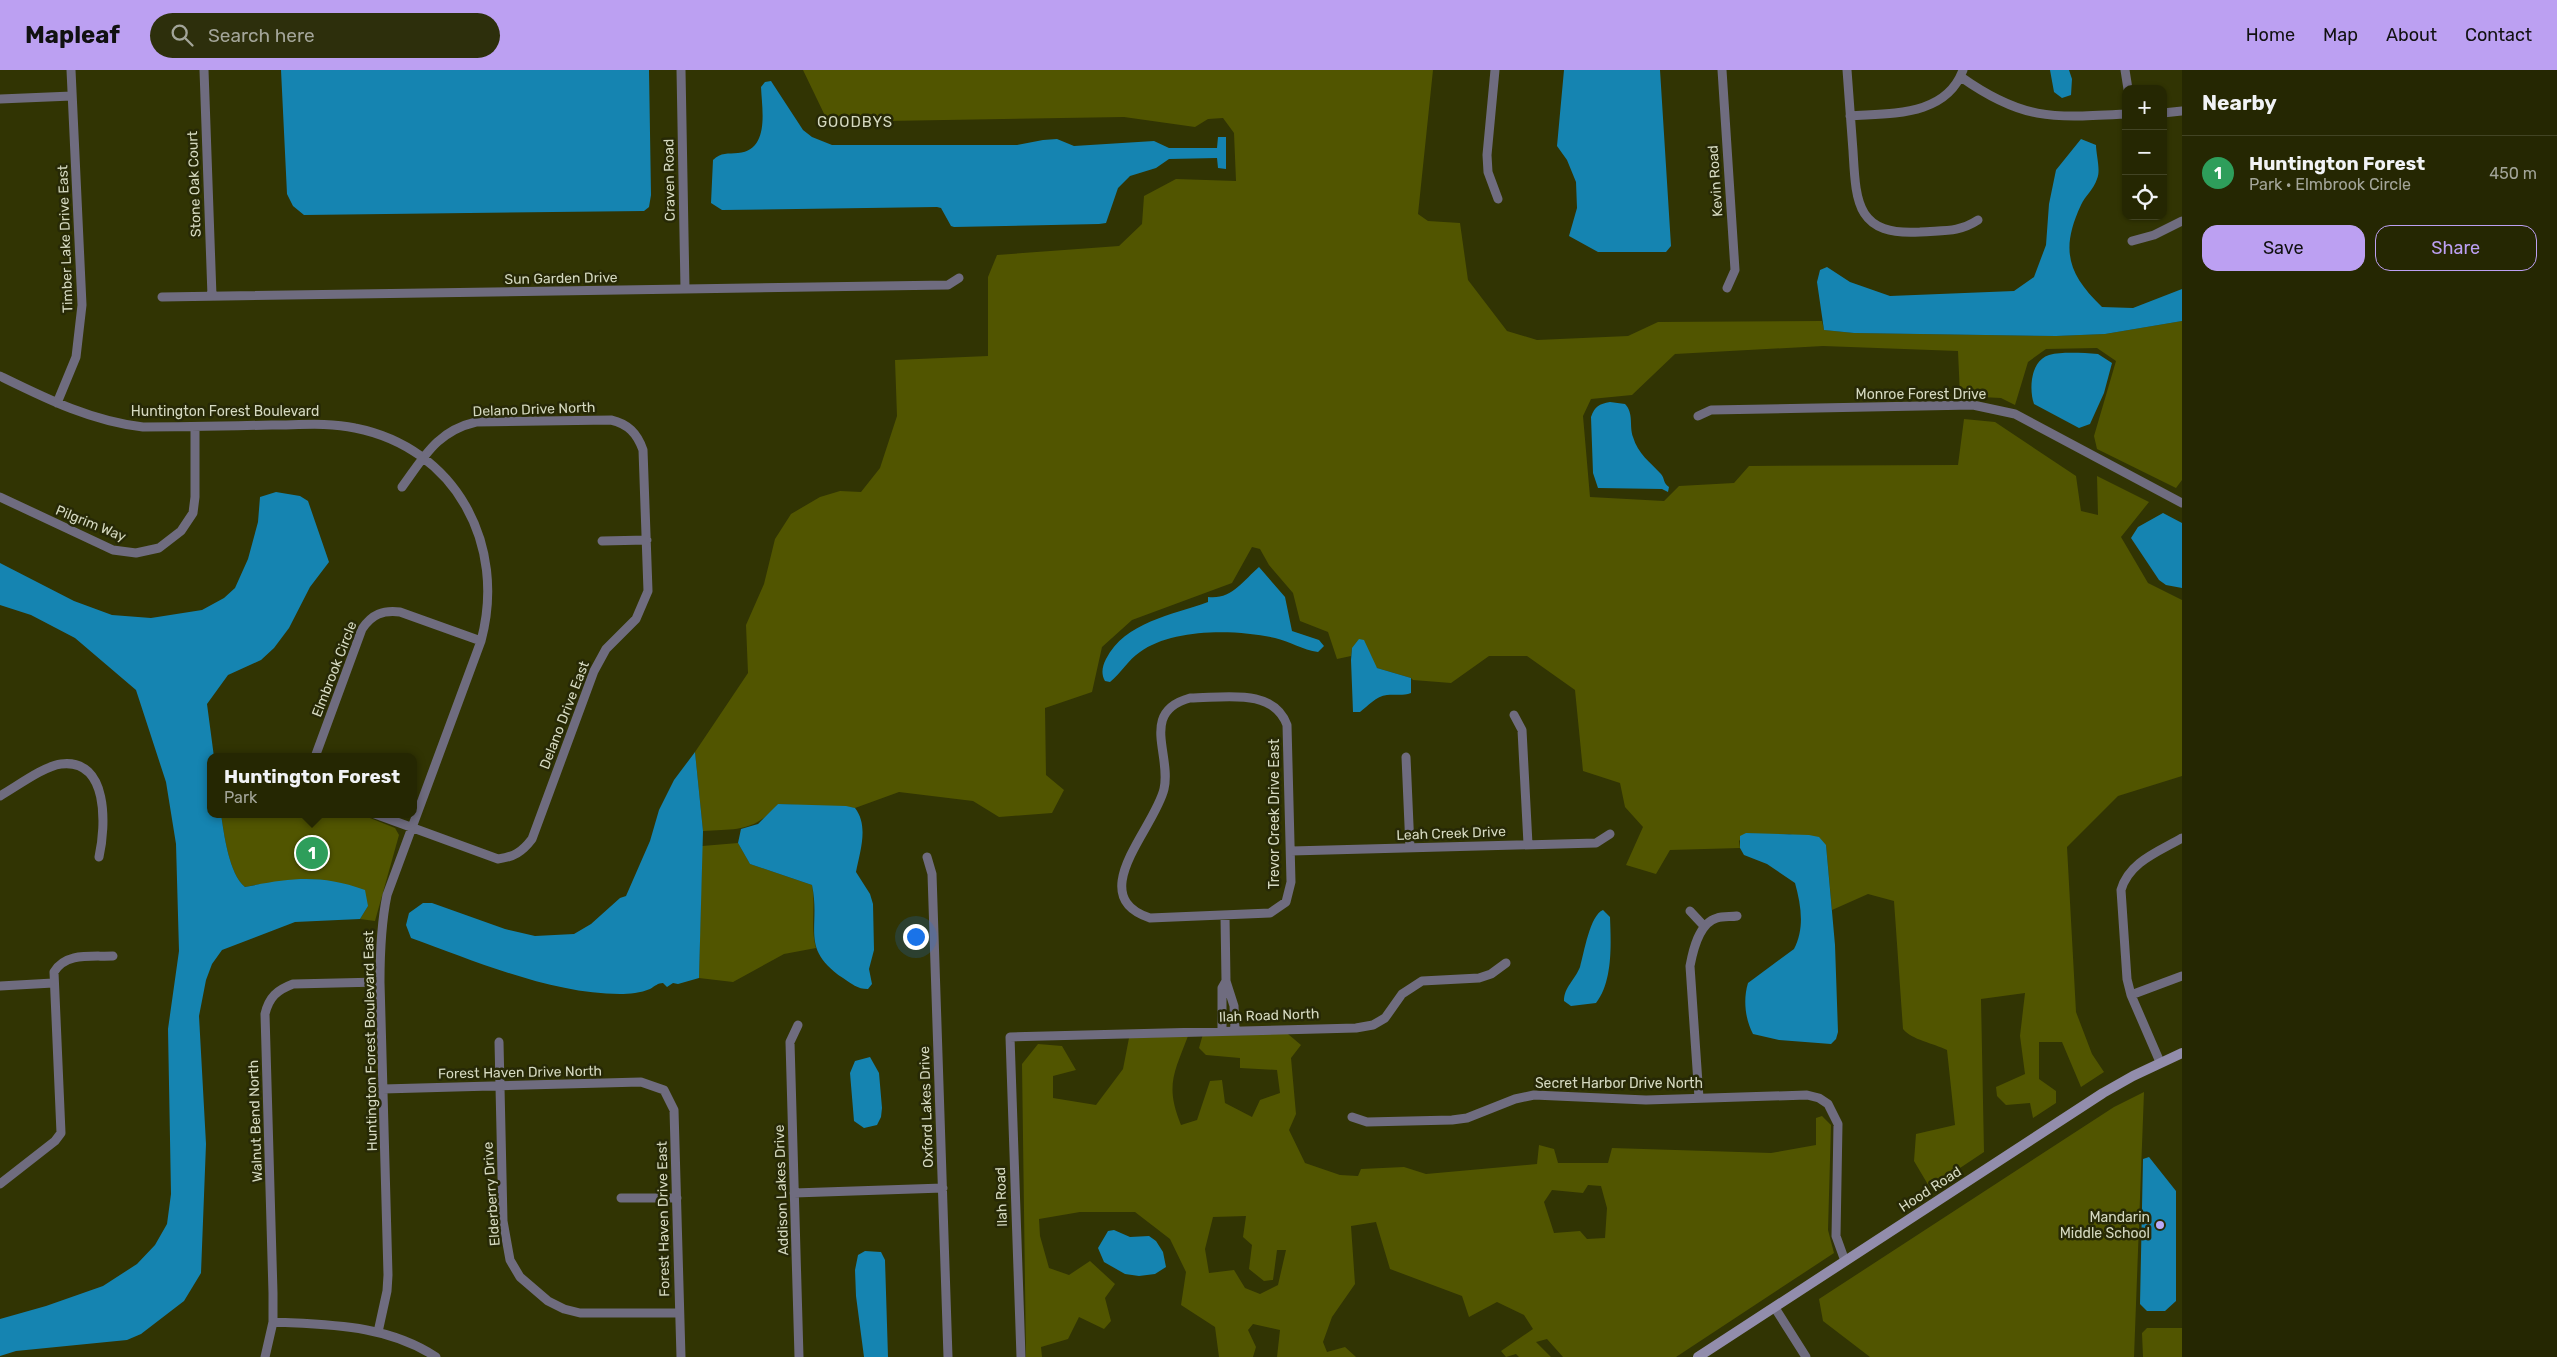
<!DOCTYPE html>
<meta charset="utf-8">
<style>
:root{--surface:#252702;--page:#2d2f0c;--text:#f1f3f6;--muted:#a3a599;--line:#424424;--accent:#bca0f2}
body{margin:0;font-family:Rubik,sans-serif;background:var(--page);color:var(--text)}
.controls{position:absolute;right:15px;top:15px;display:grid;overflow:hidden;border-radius:10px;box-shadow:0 1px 4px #0004}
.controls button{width:45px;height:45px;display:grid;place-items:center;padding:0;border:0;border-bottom:1px solid var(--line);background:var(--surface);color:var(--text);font:25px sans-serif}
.you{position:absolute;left:915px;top:866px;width:18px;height:18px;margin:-12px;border:4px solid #fff;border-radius:50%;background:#1a73e8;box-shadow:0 0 0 8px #1a73e833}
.badge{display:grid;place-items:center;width:32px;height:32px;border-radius:50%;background:var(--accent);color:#fff;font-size:16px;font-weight:700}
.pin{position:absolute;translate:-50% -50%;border:2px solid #fff;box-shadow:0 1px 5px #0006}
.popup{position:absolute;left:207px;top:683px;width:210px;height:65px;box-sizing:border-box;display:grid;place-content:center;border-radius:10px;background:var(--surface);filter:drop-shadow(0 1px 4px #0005);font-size:16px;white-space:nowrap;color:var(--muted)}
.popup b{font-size:19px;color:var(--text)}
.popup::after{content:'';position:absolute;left:50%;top:100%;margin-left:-10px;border:10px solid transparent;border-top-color:var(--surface)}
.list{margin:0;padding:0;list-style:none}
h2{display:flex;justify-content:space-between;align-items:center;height:65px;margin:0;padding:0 20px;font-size:21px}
h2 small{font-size:16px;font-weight:400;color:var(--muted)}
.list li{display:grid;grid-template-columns:32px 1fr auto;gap:15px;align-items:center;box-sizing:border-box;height:75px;padding:0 20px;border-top:1px solid var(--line)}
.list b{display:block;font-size:19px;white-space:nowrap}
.list p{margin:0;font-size:16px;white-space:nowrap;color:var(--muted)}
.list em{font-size:16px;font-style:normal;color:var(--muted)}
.actions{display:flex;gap:10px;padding:15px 20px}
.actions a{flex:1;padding:11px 0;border:1px solid var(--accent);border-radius:15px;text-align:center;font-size:18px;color:var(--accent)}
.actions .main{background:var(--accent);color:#111}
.icon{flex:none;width:28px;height:28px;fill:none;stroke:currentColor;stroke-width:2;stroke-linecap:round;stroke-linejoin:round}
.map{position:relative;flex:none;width:2182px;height:1287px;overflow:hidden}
header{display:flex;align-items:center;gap:30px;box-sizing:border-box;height:70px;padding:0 25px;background:var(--accent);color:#111}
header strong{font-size:24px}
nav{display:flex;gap:28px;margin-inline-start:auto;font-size:18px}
.search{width:350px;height:45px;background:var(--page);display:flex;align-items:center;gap:12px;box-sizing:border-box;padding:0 18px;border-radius:28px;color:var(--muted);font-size:19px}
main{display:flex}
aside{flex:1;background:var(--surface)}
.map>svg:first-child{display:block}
</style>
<header>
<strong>Mapleaf</strong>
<div class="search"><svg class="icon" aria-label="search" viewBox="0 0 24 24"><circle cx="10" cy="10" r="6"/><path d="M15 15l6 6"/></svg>Search here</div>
<nav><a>Home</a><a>Map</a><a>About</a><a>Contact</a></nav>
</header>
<main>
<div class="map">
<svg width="2182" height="1287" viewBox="0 0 2182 1287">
<rect width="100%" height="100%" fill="#313403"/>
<path fill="#515500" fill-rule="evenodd" d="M803 0H1433L1418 144 1428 151 1460 153 1468 210 1507 261 1537 270 1628 266 1658 252 1822 251 1824 260 1854 263 2056 266 2105 264 2182 251V410L2176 418 2097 379 2094 366 2116 291 2097 278 2046 279 2028 292 2015 335 2001 328 1960 326 1958 281 1823 276 1675 284 1632 325 1591 329 1583 346 1590 427 1664 431 1679 416 1734 413 1749 396 1958 395 1964 349 1995 352 2076 406 2081 441 2098 445 2097 406 2149 432 2121 467 2148 513 2182 530V706L2118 726 2067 777 2076 942 2092 984 2104 1002 2081 1017 2062 972H2039V1009L2056 1021V1033L2033 1048 2030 1033 2006 1035 1997 1026 1996 1017 2025 1004 2020 966 2025 923 1981 929 1984 1082 1930 1118 1914 1091 1916 1064 1955 1055 1947 980C1933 973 1912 970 1903 959L1894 831 1868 824 1832 840 1826 775 1789 764 1776 766 1746 763 1739 771 1740 778 1670 780 1656 804 1626 795 1643 757 1625 737 1620 713 1583 701 1575 620 1527 586H1489L1451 613 1413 610 1411 608 1377 598 1352 578 1351 586 1337 589 1328 562 1300 551 1293 523 1269 495 1260 479 1252 477 1232 513 1132 550 1102 577 1092 622 1045 638 1046 705 1064 720 1052 743 999 747 973 731 899 722 855 738 778 734C755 762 737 759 703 761L695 682 748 603 746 555 764 514 775 469 791 444 820 427 840 421 861 422 880 398 897 346 895 290 988 286V207L997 185 1119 176 1142 154 1144 126 1176 109 1236 111 1234 63 1223 48 1208 49 1195 57 1124 47 828 52Z
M221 744H360L395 758 399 765 375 851 360 849 368 836 260 814 245 817C229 804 224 764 221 744Z
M738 773 750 794 812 815C816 836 810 857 816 878L784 884 733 912 699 908 702 776Z
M1203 964H1288L1301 975 1291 988 1296 1044 1289 1060 1305 1093 1340 1105 1358 1106 1361 1099 1404 1097 1426 1104 1537 1094 1539 1075 1554 1079 1558 1093H1608L1612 1078 1771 1083 1816 1075V1048L1822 1046 1831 1055 1828 1160 1834 1183 1676 1287H1563L1547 1269 1536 1272 1551 1287H1519L1516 1284 1506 1287 1501 1281 1533 1259 1524 1245 1497 1232 1469 1247 1462 1226 1390 1199 1376 1152 1351 1156 1355 1214 1332 1247 1323 1272 1327 1282 1345 1277 1356 1287H1277L1280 1260 1253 1254 1248 1260 1256 1277 1253 1287H1219L1215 1257 1181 1235 1186 1202 1170 1169 1135 1142H1080L1039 1149 1040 1166 1049 1198 1069 1205 1090 1191 1115 1214 1105 1228 1111 1251 1104 1259 1079 1247 1068 1269 1041 1277 1042 1287H1026L1022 994 1038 974 1062 976 1076 1000 1053 1006V1028L1096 1035 1123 999 1129 968 1188 966C1174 1003 1165 1016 1181 1055L1197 1050 1210 1011 1222 1010 1225 1033 1252 1047 1260 1030 1280 1023 1277 1000 1240 998V988L1206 985 1199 978ZM1588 1115 1601 1116 1607 1138 1605 1168 1587 1169 1580 1161 1554 1163 1544 1132 1552 1120 1583 1123ZM1246 1146 1243 1167 1252 1175 1249 1199 1264 1211 1273 1210 1277 1180H1286L1278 1215 1260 1224 1245 1218 1234 1200 1209 1203 1205 1179 1213 1147Z
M2144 1022 2134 1287H1870L1823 1251 1819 1229 2114 1037Z
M2147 1258H2182V1287H2143L2142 1263Z"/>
<path fill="#1584b1" d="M281 0H649L651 125 649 137 644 141 304 145 293 136 287 124Z
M1564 0H1660L1671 176 1666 182H1598L1569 166 1577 138 1576 112 1567 90 1557 76Z
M2050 0H2069L2072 9 2071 25 2062 28 2054 22Z
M771 11 803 60 812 67 832 75H1017L1043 70 1057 69 1074 76 1154 71 1169 78H1217L1218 67H1226V99L1218 98 1217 88 1169 89 1156 98 1130 106 1118 118 1106 153 1099 154 954 157 951 156 941 138 937 137 722 140 711 133 713 90C721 82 728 84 738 83 770 80 762 40 761 17L765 12Z
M2081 69 2096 75C2096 84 2101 101 2097 109 2094 119 2085 126 2081 135 2060 180 2068 204 2102 237L2133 238 2182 219V251L2105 264 2056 266 1854 263 1824 260 1817 212 1820 200 1827 197 1850 212 1890 226 2014 221 2034 207 2046 175 2049 134 2056 100Z
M2085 283 2098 284 2112 293 2104 323 2090 354 2079 358 2034 334C2029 320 2030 291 2049 285 2060 282 2074 283 2085 283Z
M1610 332 1625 334C1634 343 1629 356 1633 367 1638 384 1650 392 1661 404 1665 409 1663 413 1669 417L1668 422 1662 419 1598 418 1593 403 1591 347C1595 336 1599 334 1610 332Z
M276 422 300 426 308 431 329 492 310 517 289 558 274 578 261 590 228 605 207 634 214 687H211V744H221C224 764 229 804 245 817 291 808 319 804 365 820L368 836 360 849 295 852 222 880 212 894 206 910 199 946 206 1074 201 1203 184 1231 141 1264 127 1270 16 1281 0 1286V1249L46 1236 103 1216 137 1194 155 1175 167 1154 171 1124 168 959 179 881 176 774 166 712 136 620 75 568 31 545 0 535V493L74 531 112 545 151 548 202 540 224 528 235 518 248 489 258 452 260 427Z
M2163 443 2182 453V518L2166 515 2159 510 2131 468 2138 457Z
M1259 497 1285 527 1292 561 1319 570 1324 576 1318 582C1303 580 1289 571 1275 568 1237 559 1172 558 1140 582 1128 590 1121 603 1110 612L1105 611C1101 604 1102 597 1106 589 1125 552 1172 545 1208 532V527C1231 530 1243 511 1259 497Z
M1359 569 1364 570 1377 598 1411 608V623C1403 626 1395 624 1387 625 1376 626 1368 636 1360 642H1353L1351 590 1352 578Z
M695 682 703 761 699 908 678 914 673 913 667 917 663 913C658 913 655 916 650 919 641 923 629 924 620 924 551 924 475 891 411 868L406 855 409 843 423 833H432L505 859 535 866 574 864 591 854 620 828 626 826 650 771 659 740 674 710Z
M778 734 846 736 855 738C869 756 860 781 856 802L870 824 873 834 874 880 869 899 872 914 868 919C857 919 852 914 843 908 799 878 821 858 812 815L750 794 738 773 741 759 758 754Z
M1746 763 1809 765 1819 767 1826 775 1835 875 1838 962 1836 969 1831 974 1779 970 1753 964C1745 949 1743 929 1748 913L1794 879C1805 858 1801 835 1795 813L1767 794 1744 785 1740 778V766Z
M1603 840 1610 847C1611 874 1613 911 1596 933L1571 936 1564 931C1564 917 1575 910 1580 897 1584 883 1590 845 1603 840Z
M870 987 879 1003 882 1038 881 1047 877 1055 864 1058 854 1051 850 1003 855 991Z
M2149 1087 2176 1121V1231L2165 1241H2147L2140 1234 2143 1089Z
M1114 1160 1130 1167 1149 1166 1156 1171 1163 1182 1166 1197 1155 1204 1139 1206 1125 1204 1104 1192 1098 1178 1108 1161Z
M865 1181 881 1182 885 1190 888 1287H864L856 1226 855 1200 858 1185Z"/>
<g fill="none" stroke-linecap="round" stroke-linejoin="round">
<path stroke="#6f6c7f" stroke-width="9" d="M204 0 212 226
M681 0 685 219
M1495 0 1487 85 1488 102 1498 129
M1722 0 1735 200 1727 218
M1847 0C1849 27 1851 54 1853 81 1856 132 1856 166 1920 162 1943 160 1958 163 1978 150
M2125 0 2128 19
M1961 7C2023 51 2053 48 2126 44
M0 29 72 26
M2163 43 2182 41
M1850 46C1890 43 1946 47 1963 0
M2132 171 2154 165 2182 151
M162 227 948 215 959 208
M0 306C47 329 91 351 143 357 186 357 229 356 272 355 299 355 328 352 355 358 456 378 507 475 481 571L387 825C381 854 380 882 380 912L388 1205 387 1221 378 1262
M57 333 76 287 82 235 71 0
M1698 346 1711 340 1973 335 2015 344 2182 433
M0 427 113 480 136 483 159 478 181 461 193 443 195 427V357
M602 471 647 470
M1190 628C1224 628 1273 617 1287 655L1291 812 1286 832 1270 843 1150 848C1083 826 1155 758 1164 719 1172 685 1139 642 1190 628Z
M1514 645 1522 660 1528 774
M315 687 362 559C372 544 383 540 400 542L481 571
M1406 687 1410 778
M0 726C16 717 44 696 61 694 109 688 106 756 99 787
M375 744 498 789C514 787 522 782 532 769L594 601 606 579 636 549 648 521 643 380C637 363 628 354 611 350L476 352C437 361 424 387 402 417
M1291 781 1596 773 1610 764
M927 787 932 804 948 1287
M1690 841 1704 856
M1225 846 1226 911 1234 936 1235 960
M0 916 53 913
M2131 925 2182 906
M798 955 790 972 799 1287
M1222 960V918L1226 911
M499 972 503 1151 510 1190 520 1207 548 1231 564 1239 580 1243H679
M2160 992 2131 925 2127 909 2121 820C2129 792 2158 782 2182 768
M383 1019 641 1012 664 1020 674 1040 681 1287
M1699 1028 1690 896C1693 880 1699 853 1717 848 1723 846 1731 847 1737 846
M1352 1047 1367 1052 1452 1050 1467 1048 1515 1029 1534 1025 1646 1030 1807 1025 1819 1028 1828 1034 1838 1054 1836 1166 1845 1191
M0 1114 55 1071 61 1063 54 902C66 882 92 887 113 886
M794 1123 943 1118
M621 1128H677
M1775 1238 1806 1287
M273 1252C329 1255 386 1254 436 1287
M265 1287 273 1252V1223L265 944C269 927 277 920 293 914L380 912
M1021 1287 1010 967 1356 958 1373 955 1385 948 1402 924 1422 911 1479 908 1491 904 1506 893"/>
<path stroke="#928dac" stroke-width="10" d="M1698 1287 2103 1023 2133 1006 2182 983"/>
</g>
<circle fill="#baaaf7" stroke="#272906" stroke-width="2" cx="2160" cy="1155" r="5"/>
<g text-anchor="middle" stroke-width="5" stroke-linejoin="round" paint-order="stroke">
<g font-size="14" fill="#d5d9c0" stroke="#272906">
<text transform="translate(669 110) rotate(-91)" y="5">Craven Road</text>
<text transform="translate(1715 111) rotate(-94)" y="5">Kevin Road</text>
<text transform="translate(194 114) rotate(-92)" y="5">Stone Oak Court</text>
<text transform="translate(65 169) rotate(-92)" y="5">Timber Lake Drive East</text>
<text transform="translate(561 208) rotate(-1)" y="5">Sun Garden Drive</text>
<text x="1921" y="329">Monroe Forest Drive</text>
<text transform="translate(534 339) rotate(-2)" y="5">Delano Drive North</text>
<text x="225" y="346">Huntington Forest Boulevard</text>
<text transform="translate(91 453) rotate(22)" y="5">Pilgrim Way</text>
<text transform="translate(334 599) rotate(-69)" y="5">Elmbrook Circle</text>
<text transform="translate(564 645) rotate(-69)" y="5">Delano Drive East</text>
<text transform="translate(1274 744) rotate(-90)" y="5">Trevor Creek Drive East</text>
<text transform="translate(1451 763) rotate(-2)" y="5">Leah Creek Drive</text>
<text transform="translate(1269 945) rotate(-2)" y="5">Ilah Road North</text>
<text transform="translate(370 971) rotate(-91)" y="5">Huntington Forest Boulevard East</text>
<text transform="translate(520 1002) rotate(-1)" y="5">Forest Haven Drive North</text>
<text x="1619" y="1018">Secret Harbor Drive North</text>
<text transform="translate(926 1037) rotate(-92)" y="5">Oxford Lakes Drive</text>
<text transform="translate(255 1051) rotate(-92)" y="5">Walnut Bend North</text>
<text transform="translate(1930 1119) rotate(-33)" y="5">Hood Road</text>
<text transform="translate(781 1120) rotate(-92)" y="5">Addison Lakes Drive</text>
<text transform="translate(491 1124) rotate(-94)" y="5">Elderberry Drive</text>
<text transform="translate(1001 1127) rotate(-92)" y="5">Ilah Road</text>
<text transform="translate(663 1149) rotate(-91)" y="5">Forest Haven Drive East</text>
</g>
<g font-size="14" fill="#d5d9c0" stroke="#272906" text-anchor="end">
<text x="2150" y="1152">Mandarin<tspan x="2150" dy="16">Middle School</tspan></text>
</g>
<g font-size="15" letter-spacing="1" fill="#d5d9c0" stroke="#272906">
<text x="855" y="57">GOODBYS</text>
</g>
</g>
</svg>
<div class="controls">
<button>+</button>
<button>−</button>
<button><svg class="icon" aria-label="locate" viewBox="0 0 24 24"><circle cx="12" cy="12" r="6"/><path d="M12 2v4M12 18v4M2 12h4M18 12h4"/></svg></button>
</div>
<div class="you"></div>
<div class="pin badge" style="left:312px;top:783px;background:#2e9e5b">1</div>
<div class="popup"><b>Huntington Forest</b>Park</div>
</div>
<aside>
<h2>Nearby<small></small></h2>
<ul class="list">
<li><span class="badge" style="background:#2e9e5b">1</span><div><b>Huntington Forest</b><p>Park · Elmbrook Circle</p></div><em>450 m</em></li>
</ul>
<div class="actions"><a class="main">Save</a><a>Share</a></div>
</aside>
</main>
